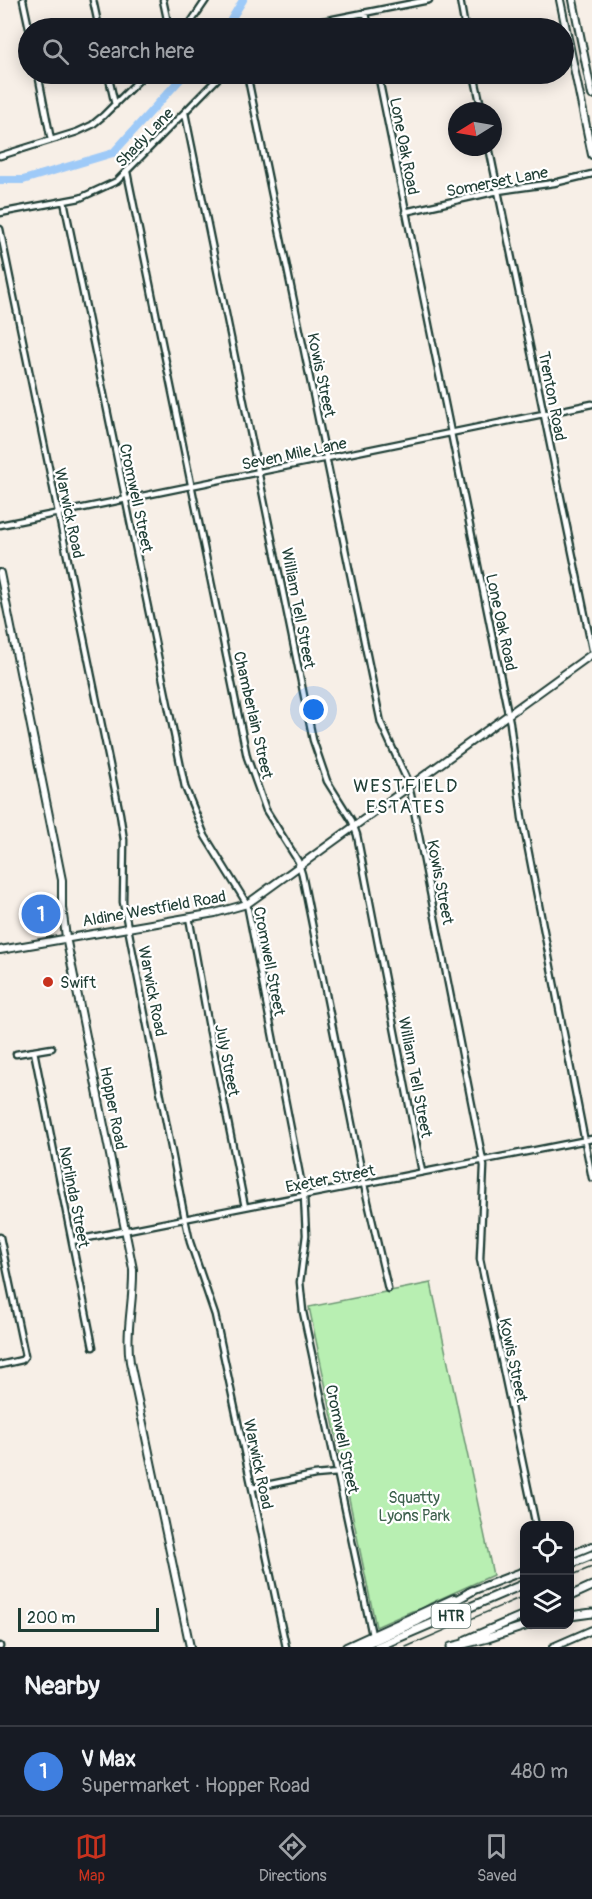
<!DOCTYPE html>
<meta charset="utf-8">
<style>
:root{--surface:#171b24;--page:#242831;--text:#f1f3f6;--muted:#9ea1a6;--line:#363941;--accent:#c8321e}
body{margin:0;font-family:Pangolin,sans-serif;background:var(--page);color:var(--text)}
.controls{position:absolute;right:18px;bottom:18px;display:grid;overflow:hidden;border-radius:12px;box-shadow:0 3px 15px #0003}
.controls button{width:54px;height:54px;display:grid;place-items:center;padding:0;border:0;border-bottom:2px solid var(--line);background:var(--surface);color:var(--text);font:30px sans-serif}
.compass{position:absolute;left:448px;top:102px;width:54px;height:54px;border-radius:50%;background:var(--surface);box-shadow:0 3px 15px #0003;rotate:259deg}
.scale{position:absolute;left:18px;bottom:15px;width:141px;box-sizing:border-box;padding-left:6px;border:3px solid #1f3d34;border-top:0;font-size:16px;line-height:21px;white-space:nowrap;color:#1f3d34;-webkit-text-stroke:4px #fff;paint-order:stroke}
.you{position:absolute;left:314px;top:710px;width:21px;height:21px;margin:-15px;border:4px solid #fff;border-radius:50%;background:#1a73e8;box-shadow:0 0 0 9px #1a73e833}
.badge{display:grid;place-items:center;width:39px;height:39px;border-radius:50%;background:var(--accent);color:#fff;font-size:20px;font-weight:700}
.pin{position:absolute;translate:-50% -50%;border:3px solid #fff;box-shadow:0 2px 6px #0006}
.list{margin:0;padding:0;list-style:none}
h2{display:flex;justify-content:space-between;align-items:center;height:78px;margin:0;padding:0 24px;font-size:26px}
h2 small{font-size:20px;font-weight:400;color:var(--muted)}
.list li{display:grid;grid-template-columns:39px 1fr auto;gap:18px;align-items:center;box-sizing:border-box;height:90px;padding:0 24px;border-top:2px solid var(--line)}
.list b{display:block;font-size:22px;white-space:nowrap}
.list p{margin:0;font-size:20px;white-space:nowrap;color:var(--muted)}
.list em{font-size:20px;font-style:normal;color:var(--muted)}
.icon{flex:none;width:33px;height:33px;fill:none;stroke:currentColor;stroke-width:2;stroke-linecap:round;stroke-linejoin:round}
.map{position:relative;flex:none;width:592px;height:1647px;overflow:hidden}
.search{position:absolute;background:var(--surface);box-shadow:0 3px 15px #0003;left:18px;right:18px;top:18px;height:66px;display:flex;align-items:center;gap:15px;box-sizing:border-box;padding:0 21px;border-radius:33px;color:var(--muted);font-size:22px}
.sheet{height:168px;background:var(--surface)}
nav{display:flex;justify-content:space-around;align-items:center;box-sizing:border-box;height:84px;border-top:2px solid var(--line);background:var(--surface);font-size:16px;color:var(--muted)}
nav a{display:grid;justify-items:center;gap:3px}
nav .on{color:var(--accent)}
.map>svg:first-child{display:block}
</style>
<div class="map">
<svg width="592" height="1647" viewBox="0 0 592 1647">
<rect width="100%" height="100%" fill="#f7efe7"/>
<filter id="ink" filterUnits="userSpaceOnUse"><feTurbulence type="fractalNoise" baseFrequency=".0167" numOctaves="2"/><feDisplacementMap in="SourceGraphic" scale="12" xChannelSelector="R" yChannelSelector="G"/><feConvolveMatrix kernelMatrix="1 2 1 2 8 2 1 2 1" color-interpolation-filters="sRGB"/></filter>
<g filter="url(#ink)">
<path fill="#b8efb2" stroke="#6c9673" stroke-width="1.5" d="M431 1283 493 1575 431 1603 421 1609 412 1611 376 1627 309 1307Z"/>
<g fill="none" stroke-linecap="round" stroke-linejoin="round">
<path stroke="#9ecaf8" stroke-width="8" d="M226 28 243 0
M0 180H23L113 153 185 74"/>
<g stroke="#1f3d34" stroke-width="9">
<path id="minor" d="M23 0 29 28
M93 0 99 28
M163 0 169 28
M460 0 465 28
M366 13 369 28
M187 28 206 0
M288 28 429 0
M38 74 51 140
M108 74 115 105
M247 74 381 723 407 780 411 795 484 1166 480 1259 536 1526
M378 74 510 723 522 818 592 1178
M474 74 482 111
M185 113 313 740 327 781 352 821 357 835 422 1172
M489 147 592 649
M0 156 77 132 92 125 103 116 145 74
M127 172 247 757 266 810 298 861 302 874 365 1189 388 1289
M64 201 185 787 205 836 247 904 304 1196 306 1235 300 1282 303 1312 372 1635
M405 212 498 191 554 183 592 174
M0 213 80 198 117 181 222 74
M0 229 120 814 124 840 123 902 185 1219 190 1242 215 1315 286 1647
M0 525 592 404
M189 917 208 1022 245 1207
M34 1051 93 1347
M16 1054 52 1048
M0 1237 25 1356 22 1360 0 1365
M72 1241 592 1139
M252 1488 315 1475 338 1473
M0 1646V1647"/>
</g>
<g stroke="#1f3d34" stroke-width="10">
<path id="major" d="M560 0 592 155
M573 0 592 95
M0 573 62 880V908L66 937 133 1269C134 1301 125 1331 130 1362L190 1647
M0 950 215 913 247 904 592 654
M570 1555 592 1546
M469 1592 524 1571
M346 1647 454 1598
M553 1647 592 1630"/>
</g>
<g stroke="#1f3d34" stroke-width="11">
<path id="highway" d="M570 1564 592 1555
M570 1596 592 1586
M570 1616 592 1613
M466 1640 524 1615
M359 1647 418 1621 472 1591
M377 1647 524 1584
M451 1647 488 1638 531 1624"/>
</g>
<use href="#minor" stroke="#fff" stroke-width="4.5"/>
<use href="#major" stroke="#fff" stroke-width="6"/>
<use href="#highway" stroke="#fff" stroke-width="7"/>
<path stroke="#1f3d34" stroke-width="1.5" d="M570 1576 592 1567
M406 1647 524 1596"/>
</g>
</g>
<circle fill="#c8321e" stroke="#fff" stroke-width="2" cx="48" cy="982" r="6"/>
<g text-anchor="middle" stroke-width="4.5" stroke-linejoin="round" paint-order="stroke">
<rect fill="#fff" stroke="#627771" stroke-width="1.5" x="431.5" y="1604" width="39" height="24" rx="4.5"/>
<g font-size="15" font-weight="bold" fill="#1f3d34">
<text x="451" y="1621">HTR</text>
</g>
<g font-size="16" fill="#1f3d34" stroke="#fff">
<text transform="translate(144 137) rotate(-46)" y="6">Shady Lane</text>
<text transform="translate(405 146) rotate(79)" y="6">Lone Oak Road</text>
<text transform="translate(497 181) rotate(-11)" y="6">Somerset Lane</text>
<text transform="translate(322 375) rotate(78)" y="6">Kowis Street</text>
<text transform="translate(553 396) rotate(79)" y="6">Trenton Road</text>
<text transform="translate(294 453) rotate(-12)" y="6">Seven Mile Lane</text>
<text transform="translate(137 498) rotate(78)" y="6">Cromwell Street</text>
<text transform="translate(70 513) rotate(78)" y="6">Warwick Road</text>
<text transform="translate(299 608) rotate(79)" y="6">William Tell Street</text>
<text transform="translate(502 622) rotate(78)" y="6">Lone Oak Road</text>
<text transform="translate(254 715) rotate(77)" y="6">Chamberlain Street</text>
<text transform="translate(441 882) rotate(79)" y="6">Kowis Street</text>
<text transform="translate(154 908) rotate(-10)" y="6">Aldine Westfield Road</text>
<text transform="translate(270 961) rotate(79)" y="6">Cromwell Street</text>
<text transform="translate(153 991) rotate(79)" y="6">Warwick Road</text>
<text transform="translate(228 1060) rotate(79)" y="6">July Street</text>
<text transform="translate(416 1077) rotate(79)" y="6">William Tell Street</text>
<text transform="translate(114 1108) rotate(79)" y="6">Hopper Road</text>
<text transform="translate(330 1178) rotate(-11)" y="6">Exeter Street</text>
<text transform="translate(75 1197) rotate(79)" y="6">Norlinda Street</text>
<text transform="translate(514 1360) rotate(78)" y="6">Kowis Street</text>
<text transform="translate(343 1439) rotate(78)" y="6">Cromwell Street</text>
<text transform="translate(259 1464) rotate(78)" y="6">Warwick Road</text>
</g>
<g font-size="16" fill="#1f3d34" stroke="#fff" text-anchor="start">
<text x="60" y="988">Swift</text>
</g>
<g font-size="16" fill="#3e614d" stroke="#fff">
<text x="414" y="1503">Squatty<tspan x="414" dy="18">Lyons Park</tspan></text>
</g>
<g font-size="18" letter-spacing="1.5" fill="#1f3d34" stroke="#fff">
<text x="406" y="792">WESTFIELD<tspan x="406" dy="21">ESTATES</tspan></text>
</g>
</g>
</svg>
<div class="controls">
<button><svg class="icon" aria-label="locate" viewBox="0 0 24 24"><circle cx="12" cy="12" r="6"/><path d="M12 2v4M12 18v4M2 12h4M18 12h4"/></svg></button>
<button><svg class="icon" aria-label="layers" viewBox="0 0 24 24"><path d="M12 4l9 5-9 5-9-5zM3 14l9 5 9-5"/></svg></button>
</div>
<svg class="compass" viewBox="-18 -18 36 36"><path d="M0-13l5 13h-10z" fill="#e53935"/><path d="M0 13l5-13h-10z" fill="#9ea1a6"/></svg>
<div class="scale">200 m</div>
<div class="you"></div>
<div class="pin badge" style="left:41px;top:914px;background:#3f7fe0">1</div>
<div class="search"><svg class="icon" aria-label="search" viewBox="0 0 24 24"><circle cx="10" cy="10" r="6"/><path d="M15 15l6 6"/></svg>Search here</div>
</div>
<section class="sheet">
<h2>Nearby<small></small></h2>
<ul class="list">
<li><span class="badge" style="background:#3f7fe0">1</span><div><b>V Max</b><p>Supermarket · Hopper Road</p></div><em>480 m</em></li>
</ul>
</section>
<nav>
<a class="on"><svg class="icon" aria-label="map" viewBox="0 0 24 24"><path d="M3 6l6-2 6 2 6-2v14l-6 2-6-2-6 2zM9 4v14M15 6v14"/></svg>Map</a>
<a><svg class="icon" aria-label="directions" viewBox="0 0 24 24"><path d="M12 3l9 9-9 9-9-9zM9 14v-3h6M13 9l2 2-2 2"/></svg>Directions</a>
<a><svg class="icon" aria-label="saved" viewBox="0 0 24 24"><path d="M7 4h10v16l-5-4-5 4z"/></svg>Saved</a>
</nav>
